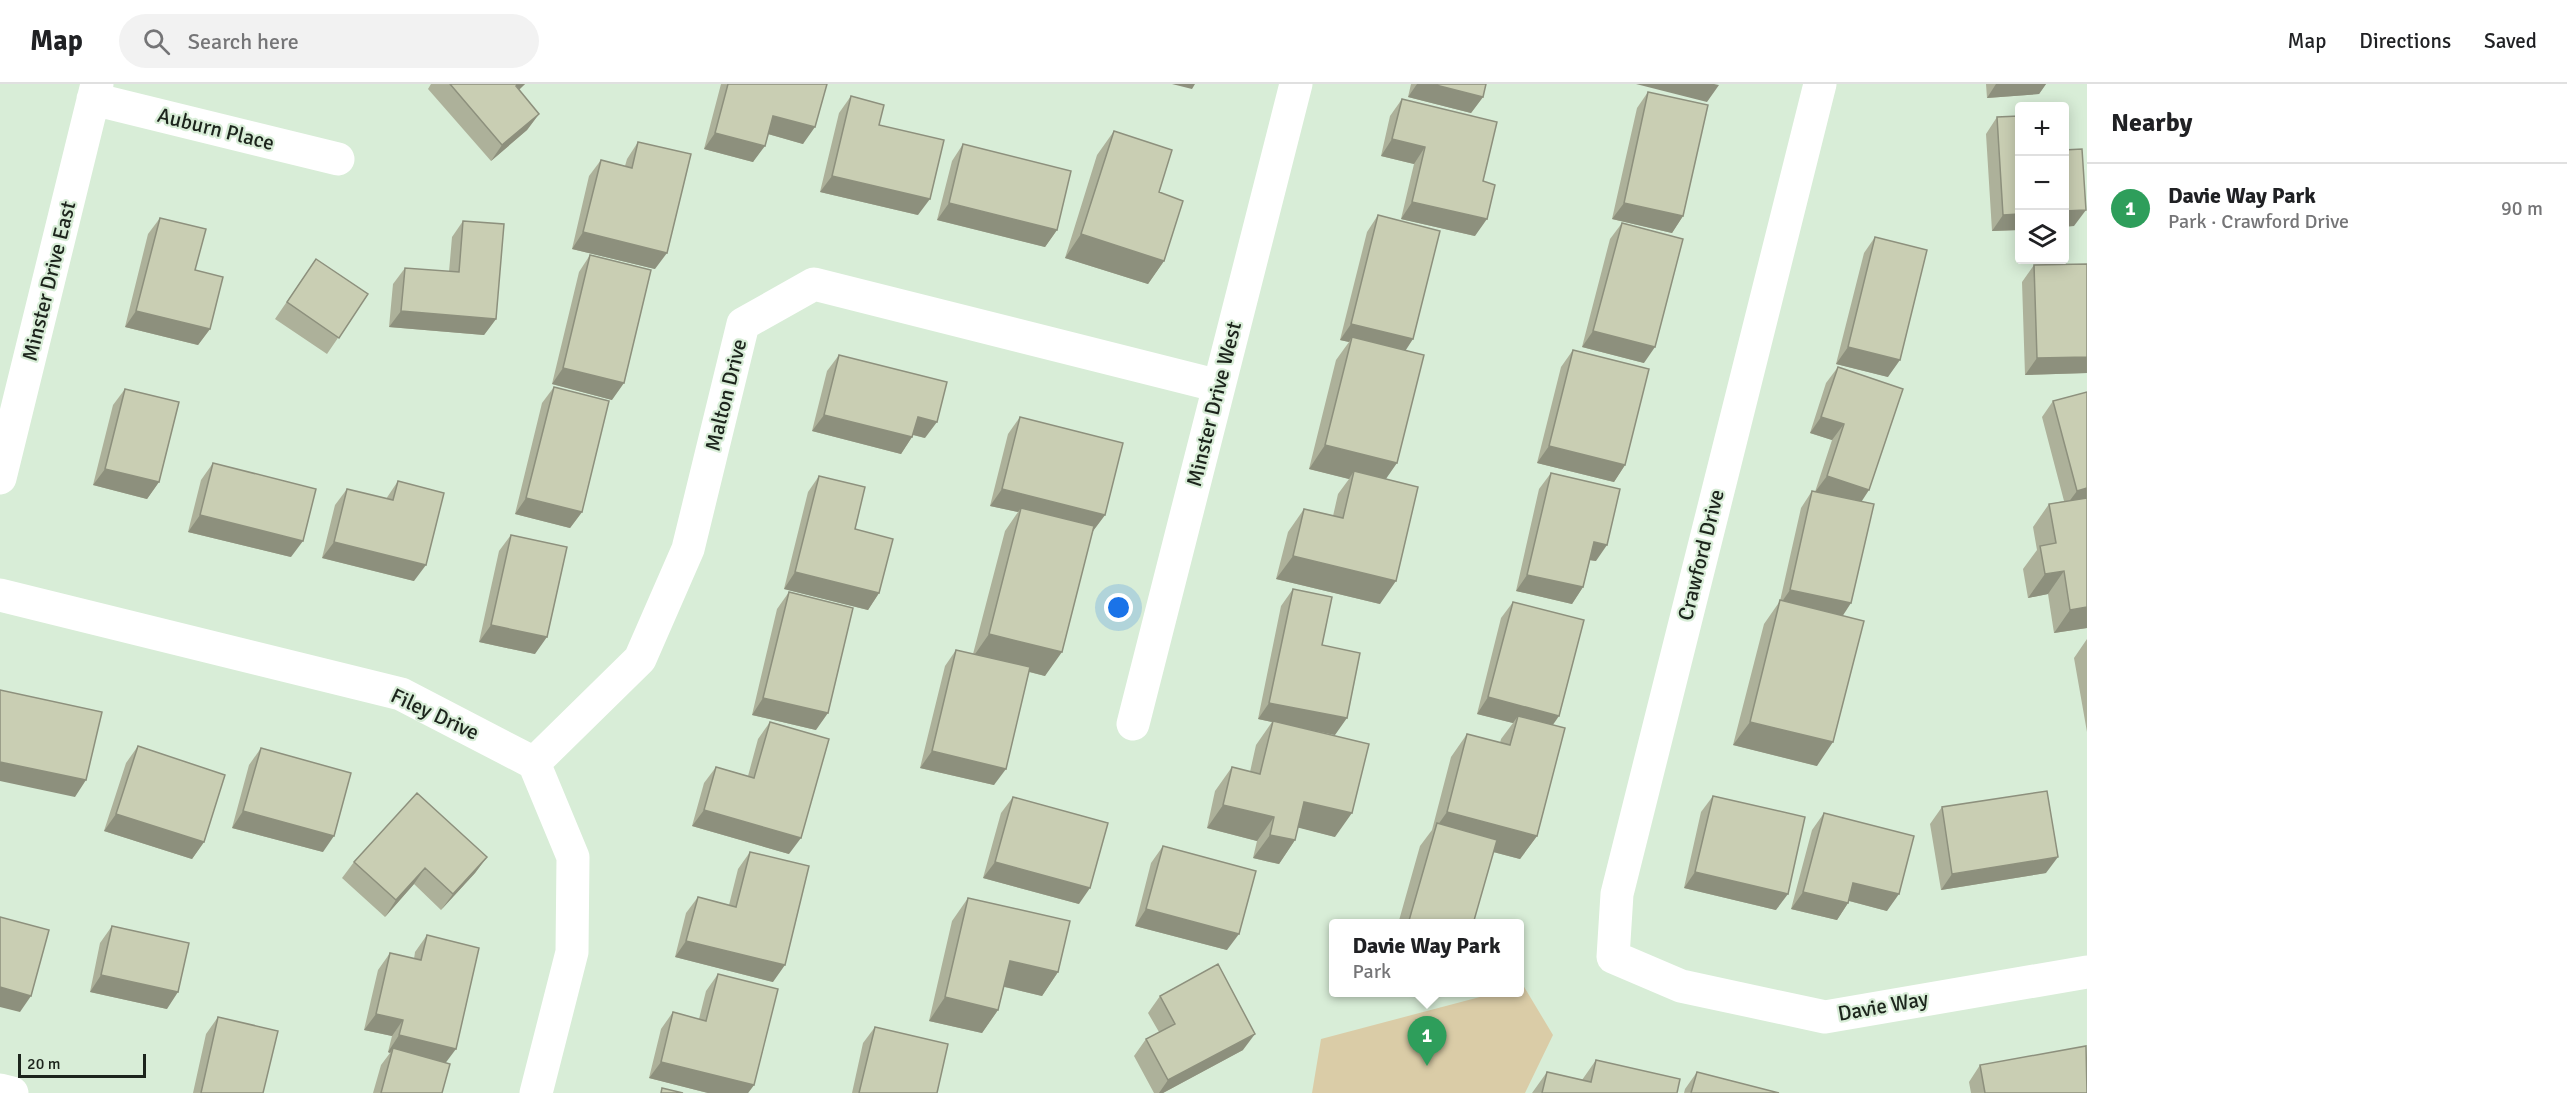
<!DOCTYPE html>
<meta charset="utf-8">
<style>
:root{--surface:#fff;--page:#f2f2f2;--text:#202124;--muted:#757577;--line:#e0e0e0;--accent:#111827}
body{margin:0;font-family:Signika,sans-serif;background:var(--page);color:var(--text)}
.controls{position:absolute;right:18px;top:18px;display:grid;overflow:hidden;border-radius:6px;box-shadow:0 3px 15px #0003}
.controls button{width:54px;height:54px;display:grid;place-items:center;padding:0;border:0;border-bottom:2px solid var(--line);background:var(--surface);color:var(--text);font:30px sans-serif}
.scale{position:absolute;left:18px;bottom:15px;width:128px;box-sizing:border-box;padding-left:6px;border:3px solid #1c241c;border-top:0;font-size:16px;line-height:21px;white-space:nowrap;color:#1c241c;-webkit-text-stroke:4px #d8edd7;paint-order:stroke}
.you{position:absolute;left:1119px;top:524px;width:21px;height:21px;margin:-15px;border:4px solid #fff;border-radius:50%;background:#1a73e8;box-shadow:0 0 0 9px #1a73e833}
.badge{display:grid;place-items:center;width:39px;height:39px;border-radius:50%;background:var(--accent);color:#fff;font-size:20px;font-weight:700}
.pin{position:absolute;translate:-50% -50px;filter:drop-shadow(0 2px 3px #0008)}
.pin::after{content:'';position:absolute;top:32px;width:21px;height:18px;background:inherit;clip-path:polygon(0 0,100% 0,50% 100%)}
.popup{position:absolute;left:1329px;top:835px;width:195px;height:78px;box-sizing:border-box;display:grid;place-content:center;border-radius:6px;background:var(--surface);filter:drop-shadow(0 2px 4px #0005);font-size:20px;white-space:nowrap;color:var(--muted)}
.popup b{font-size:22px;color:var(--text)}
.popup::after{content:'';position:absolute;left:50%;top:100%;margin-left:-12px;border:12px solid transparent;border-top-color:var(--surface)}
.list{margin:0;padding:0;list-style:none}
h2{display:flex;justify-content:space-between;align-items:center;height:78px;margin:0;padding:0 24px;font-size:26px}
h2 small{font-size:20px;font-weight:400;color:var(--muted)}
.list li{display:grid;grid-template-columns:39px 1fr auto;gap:18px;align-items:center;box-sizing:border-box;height:90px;padding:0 24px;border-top:2px solid var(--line)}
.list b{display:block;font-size:22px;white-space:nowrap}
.list p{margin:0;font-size:20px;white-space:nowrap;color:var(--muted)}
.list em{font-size:20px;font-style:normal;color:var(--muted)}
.icon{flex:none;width:33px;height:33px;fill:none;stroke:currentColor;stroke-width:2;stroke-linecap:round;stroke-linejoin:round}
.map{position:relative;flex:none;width:2087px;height:1009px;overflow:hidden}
header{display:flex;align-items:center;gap:36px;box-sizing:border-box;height:84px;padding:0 30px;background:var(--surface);border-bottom:2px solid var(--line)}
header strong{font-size:28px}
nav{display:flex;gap:33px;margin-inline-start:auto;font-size:21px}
.search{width:420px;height:54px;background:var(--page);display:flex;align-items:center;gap:15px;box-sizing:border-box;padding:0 21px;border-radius:33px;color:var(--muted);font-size:22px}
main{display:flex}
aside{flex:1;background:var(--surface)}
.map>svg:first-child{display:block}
</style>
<header>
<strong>Map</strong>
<div class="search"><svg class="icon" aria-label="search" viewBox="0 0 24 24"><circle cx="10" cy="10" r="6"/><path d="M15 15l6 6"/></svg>Search here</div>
<nav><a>Map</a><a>Directions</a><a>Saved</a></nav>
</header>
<main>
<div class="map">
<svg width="2087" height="1009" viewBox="0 0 2087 1009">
<rect width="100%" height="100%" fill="#d8edd7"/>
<path fill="#dacca7" d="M1523 901 1553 951 1525 1009H1312L1321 955 1495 909 1520 908V902Z"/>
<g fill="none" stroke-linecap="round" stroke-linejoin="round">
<path stroke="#fff" stroke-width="33" d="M1820 0 1617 810 1613 873 1681 902 1825 933 2087 888
M93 15 338 75
M0 394 97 0
M0 511 401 610 534 679 573 773 572 868 536 1009
M1133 640 1296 0
M534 679 640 575 688 465 743 240 814 200 1219 302
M0 1006 12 1009"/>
</g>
<path fill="#adb19a" d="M431 0H525L519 6 539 30 527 46 491 77 428 5Z
M721 0H827L803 60 768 50 753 78 704 65Z
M1411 0H1486L1483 13 1471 29 1408 13Z
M1986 0H2046L2039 10 1987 14Z
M1648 8 1683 132 1672 149 1612 135 1637 24Z
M851 12 879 41 918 131 820 108 839 29Z
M1402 15 1475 152 1401 135 1414 80 1381 72 1390 32Z
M1997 33 2019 146 1992 147 1986 50Z
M1114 47 1159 108 1164 177 1148 200 1065 174 1097 71Z
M638 58 655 185 572 165 589 92 601 76 625 82 627 75Z
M963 60 1057 146 1045 163 937 136 952 77Z
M1378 131 1405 266 1386 395 1380 520 1276 495 1288 448 1304 425 1333 432 1338 410 1349 395 1309 385 1336 276 1349 258 1340 256 1367 148Z
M160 134 195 186 210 245 198 261 125 243 148 150Z
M463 137 496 235 484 251 389 243 393 200 405 184 449 188 452 153Z
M1622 139 1644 279 1582 263 1610 155Z
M1875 153 1888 293 1836 280 1864 169Z
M590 171 612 316 552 300 579 188Z
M316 175 368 210 327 270 275 235Z
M2087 180V289L2025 291 2022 198 2034 181Z
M1573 266 1625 381 1614 398 1537 379 1561 283Z
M839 271 925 354 913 351 912 353 901 370 812 347 827 287Z
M1838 283 1861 418 1817 682 1733 661 1764 540 1780 517 1801 424 1812 407 1815 408 1832 356 1810 349 1826 299Z
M554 303 582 428 570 444 515 430 542 319Z
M125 305 159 398 147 415 93 401 113 321Z
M2087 308V544L2054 549 2048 510 2028 514 2023 485 2037 466 2033 443 2049 420 2064 417 2042 333 2053 317Z
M1020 333 1105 431 1093 447H1092L1045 592 1029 588 994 701 920 684 945 582 956 566 973 570 1005 447 1018 428 990 422 1008 350Z
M213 379 291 473 188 448 201 396Z
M1551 389 1596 477 1590 476 1583 503 1572 520 1516 507 1539 405Z
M819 392 855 445 879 509 868 526 784 505 808 408Z
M398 397 414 497 322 474 335 421 347 405 386 415Z
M511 451 535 570 479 558 499 467Z
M1293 505 1322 561 1335 651 1301 644 1335 753 1298 743 1295 756 1279 780 1253 774 1257 757 1207 744 1215 707 1232 683 1250 688 1256 661 1272 638 1258 635 1281 522Z
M789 508 816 646 752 631 777 525Z
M1513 518 1553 641 1537 752 1520 775 1493 768 1473 840H1398L1420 762 1432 746 1451 673 1467 650 1500 659 1501 655 1513 639 1477 630 1501 534Z
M2087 555V648L2074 574Z
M770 638 789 770 692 742 704 699 716 683 748 692 758 655Z
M138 662 204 758 192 775 104 747 126 679Z
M261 664 323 768 232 744 249 681Z
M1713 712 1776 826 1684 804 1701 728Z
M1013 713 1079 820 983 794 1001 729Z
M1942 723 2046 789 1941 806 1930 740Z
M1824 729 1887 827 1849 817 1848 819 1837 836 1791 825 1812 746Z
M1163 762 1227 866 1135 842 1151 779Z
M750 768 773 898 675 873 686 829 698 813 729 821 738 785Z
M487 773 475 789 441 826 414 800 385 833 342 794 354 778Z
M968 814 1058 888 1042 912 1004 903 998 926 982 949 929 937 952 837Z
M112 842 167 925 90 908 100 859Z
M427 851 446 978 442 1009H373L381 981 390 969 388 968 392 952 364 946 378 886 390 869 414 875 415 868Z
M718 890 754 1001 748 1009H708L649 994 661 945 673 928 699 935 706 907Z
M1160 912 1243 966 1163 1009H1154L1134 972 1146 955 1159 948 1148 929Z
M218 933 263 1009H193L206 950Z
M875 943 937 1009H852L863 959Z
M1596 976 1677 1009H1532L1547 988 1582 996Z
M1980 981 2087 1009H1971L1969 998Z
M1697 988 1779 1009H1684L1685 1005Z"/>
<path fill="#8d907d" d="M518 0H525L504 19 516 2Z
M1172 0H1195L1192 5Z
M1417 0H1432L1483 13 1471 29 1408 13Z
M1636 0H1714L1719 1 1707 18Z
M1996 0H2046L2039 10 1987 14Z
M539 30 527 46 491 77 502 61Z
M773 32 815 43 803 60 761 48Z
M715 49 765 62 753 78 704 65Z
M1392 55 1425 63 1414 80 1381 72Z
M832 92 930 115 918 131 820 108Z
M1412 118 1487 135 1475 152 1401 135Z
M949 119 1057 146 1045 163 937 136Z
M1624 119 1683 132 1672 149 1612 135Z
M2086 126 2074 142 2064 143V127Z
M2019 130V146L1992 147 2003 131Z
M583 148 667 169 655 185 572 165Z
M1081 150 1164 177 1148 200 1065 174Z
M136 227 210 245 198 261 125 243Z
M401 227 496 235 484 251 389 243Z
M1351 240 1413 255 1402 272 1352 253 1349 258 1340 256Z
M1593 247 1655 263 1644 279 1582 263Z
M1848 263 1900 276 1888 293 1836 280Z
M2087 273V289L2025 291 2037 274Z
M563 284 624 299 612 316 552 300Z
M824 331 912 353 901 370 812 347Z
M918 333 937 338 925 354 906 349Z
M1821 333 1844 340 1832 356 1810 349Z
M1325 361 1397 379 1381 402 1354 387 1349 395 1309 385Z
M1549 362 1625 381 1614 398 1537 379Z
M105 385 159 398 147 415 93 401Z
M1827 392 1869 406 1858 423 1815 408Z
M2087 404V418L2065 423 2077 407Z
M1002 405 1105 431 1093 447 1020 429 1021 424 1018 428 990 422Z
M526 414 582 428 570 444 515 430Z
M200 431 303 457 291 473 188 448Z
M334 458 426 481 414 497 322 474Z
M1594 458 1607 461 1596 477 1582 475Z
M1293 472 1396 497 1380 520 1276 495Z
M2064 487 2048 510 2028 514 2045 490Z
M795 488 879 509 868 526 784 505Z
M1527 491 1583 503 1572 520 1516 507Z
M1790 506 1851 519 1840 536 1779 522Z
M2087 523V544L2054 549 2070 526Z
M491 541 547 553 535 570 479 558Z
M989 550 1062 568 1045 592 973 573Z
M1488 613 1559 632 1548 648 1518 632 1513 639 1477 630Z
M763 614 828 629 816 646 752 631Z
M1269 619 1347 634 1335 651 1258 635Z
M1750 638 1833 658 1817 682 1733 661Z
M932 667 1006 685 994 701 920 684Z
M0 678 86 696 75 713 0 697Z
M1304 718 1352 729 1335 753 1288 741Z
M1223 721 1274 733 1257 757 1207 744Z
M704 726 801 754 789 770 692 742Z
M243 727 334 752 323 768 232 744Z
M1447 728 1537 752 1520 775 1433 752 1435 745Z
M116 730 204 758 192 775 104 747Z
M1270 751 1295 756 1279 780 1253 774Z
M487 773 475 789 441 826 453 810Z
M2058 773 2046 789 1941 806 1952 790Z
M995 778 1090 804 1079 820 983 794Z
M425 784 414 800 385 833 396 816Z
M1695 788 1788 810 1776 826 1684 804Z
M1853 799 1899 810 1887 827 1842 815Z
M1803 808 1848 819 1837 836 1791 825Z
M1146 825 1239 850 1227 866 1135 842Z
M686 857 785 881 773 898 675 873Z
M1010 877 1058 888 1042 912 993 900Z
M101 891 178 908 167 925 90 908Z
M0 903 31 912 20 928 0 923Z
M945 913 998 926 982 949 929 937Z
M376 930 403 936 392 952 364 946Z
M1255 950 1243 966 1163 1009H1159L1168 996Z
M399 951 456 965 444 981 393 964 390 969 388 968Z
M661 978 754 1001 748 1009H708L649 994Z"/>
<path fill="#c9ceb3" stroke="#8d907d" stroke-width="1.5" d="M450 0H518L516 2 539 30 502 61Z
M728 0H827L815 43 773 32 765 62 715 49Z
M1432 0H1486L1483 13Z
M1648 8 1708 21 1683 132 1624 119Z
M851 12 884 21 879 41 944 56 930 115 832 92Z
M1402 15 1497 38 1483 97 1495 101 1487 135 1412 118 1425 63 1392 55Z
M2019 32V130L2003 131 1997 33Z
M1114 47 1172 66 1159 108 1183 117 1164 177 1081 150Z
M638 58 691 70 667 169 583 148 601 76 632 84Z
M963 60 1071 87 1057 146 949 119Z
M2082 65 2086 126 2064 127V66Z
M1378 131 1440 147 1413 255 1351 240Z
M160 134 206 145 195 186 223 193 210 245 136 227Z
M463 137 504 140 496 235 401 227 405 184 459 188Z
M1622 139 1683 155 1655 263 1593 247Z
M1875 153 1927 166 1900 276 1848 263Z
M590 171 651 186 624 299 563 284Z
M316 175 368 210 339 254 287 218Z
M2087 180V273L2037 274 2034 181Z
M1352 253 1424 271 1397 379 1325 361Z
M1573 266 1649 285 1625 381 1549 362Z
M839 271 947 298 937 338 918 333 912 353 824 331Z
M1838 283 1903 305 1869 406 1827 392 1844 340 1821 333Z
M554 303 609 317 582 428 526 414Z
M125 305 179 318 159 398 105 385Z
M2087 308V404L2077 407 2053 317Z
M1020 333 1123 359 1105 431 1002 405Z
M213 379 316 405 303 457 200 431Z
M1354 387 1418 403 1396 497 1293 472 1304 425 1343 434Z
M1551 389 1620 405 1607 461 1594 458 1583 503 1527 491Z
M819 392 865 403 855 445 893 455 879 509 795 488Z
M398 397 444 409 426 481 334 458 347 405 393 416Z
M1812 407 1874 420 1851 519 1790 506Z
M2087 414V523L2070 526 2064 487 2045 490 2040 462 2056 459 2049 420Z
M1021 424 1094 442 1062 568 989 550Z
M511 451 567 463 547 553 491 541Z
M1293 505 1332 513 1322 561 1360 569 1347 634 1269 619Z
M789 508 853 524 828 629 763 614Z
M1780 516 1864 537 1833 658 1750 638Z
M1513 518 1584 536 1559 632 1488 613Z
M956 566 1030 583 1006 685 932 667Z
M0 606 102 628 86 696 0 678Z
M1518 632 1565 644 1537 752 1447 728 1467 650 1510 661Z
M1273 637 1369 660 1352 729 1304 718 1295 756 1270 751 1274 733 1223 721 1232 683 1260 690Z
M770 638 829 655 801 754 704 726 716 683 754 694Z
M138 662 225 691 204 758 116 730Z
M261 664 351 689 334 752 243 727Z
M2047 707 2058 773 1952 790 1942 723Z
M417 709 487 773 453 810 425 784 396 816 354 778Z
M1713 712 1805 733 1788 810 1695 788Z
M1013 713 1108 739 1090 804 995 778Z
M1824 729 1914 752 1899 810 1853 799 1848 819 1803 808Z
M1437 739 1497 756 1473 840H1408Z
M1163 762 1256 787 1239 850 1146 825Z
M750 768 809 782 785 881 686 857 698 813 736 823Z
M968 814 1070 837 1058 888 1010 877 998 926 945 913Z
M0 833 49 846 31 912 0 903Z
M112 842 189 859 178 908 101 891Z
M427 851 479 864 456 965 399 951 403 936 376 930 390 869 421 876Z
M1218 880 1255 950 1168 996 1146 955 1175 940 1160 912Z
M718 890 778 905 754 1001 661 978 673 928 706 937Z
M218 933 278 947 263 1009H201Z
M875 943 948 960 937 1009H859Z
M2086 962 2087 1009H1985L1980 981Z
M393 964 450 980 442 1009H381Z
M1596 976 1680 995 1677 1009H1542L1547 988 1591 998Z
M1697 988 1779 1009H1691Z
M662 1004 683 1009H661Z"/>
<g text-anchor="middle" stroke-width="4.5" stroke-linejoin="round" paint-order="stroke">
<g font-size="21" fill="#1c241c" stroke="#d8edd7">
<text transform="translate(216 45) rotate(14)" y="7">Auburn Place</text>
<text transform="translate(49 197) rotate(-76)" y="7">Minster Drive East</text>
<text transform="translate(726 311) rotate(-76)" y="7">Malton Drive</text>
<text transform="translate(1214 320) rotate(-76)" y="7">Minster Drive West</text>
<text transform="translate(1701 471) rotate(-76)" y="7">Crawford Drive</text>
<text transform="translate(435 630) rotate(25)" y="7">Filey Drive</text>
<text transform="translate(1883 922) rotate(-10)" y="7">Davie Way</text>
</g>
</g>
</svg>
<div class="controls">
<button>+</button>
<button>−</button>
<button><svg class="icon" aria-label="layers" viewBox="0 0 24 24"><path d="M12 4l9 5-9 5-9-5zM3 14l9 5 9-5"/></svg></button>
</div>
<div class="scale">20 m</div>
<div class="you"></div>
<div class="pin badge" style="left:1427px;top:982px;background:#2e9e5b">1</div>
<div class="popup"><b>Davie Way Park</b>Park</div>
</div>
<aside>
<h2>Nearby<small></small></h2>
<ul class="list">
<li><span class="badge" style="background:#2e9e5b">1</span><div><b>Davie Way Park</b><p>Park · Crawford Drive</p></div><em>90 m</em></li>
</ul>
</aside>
</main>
